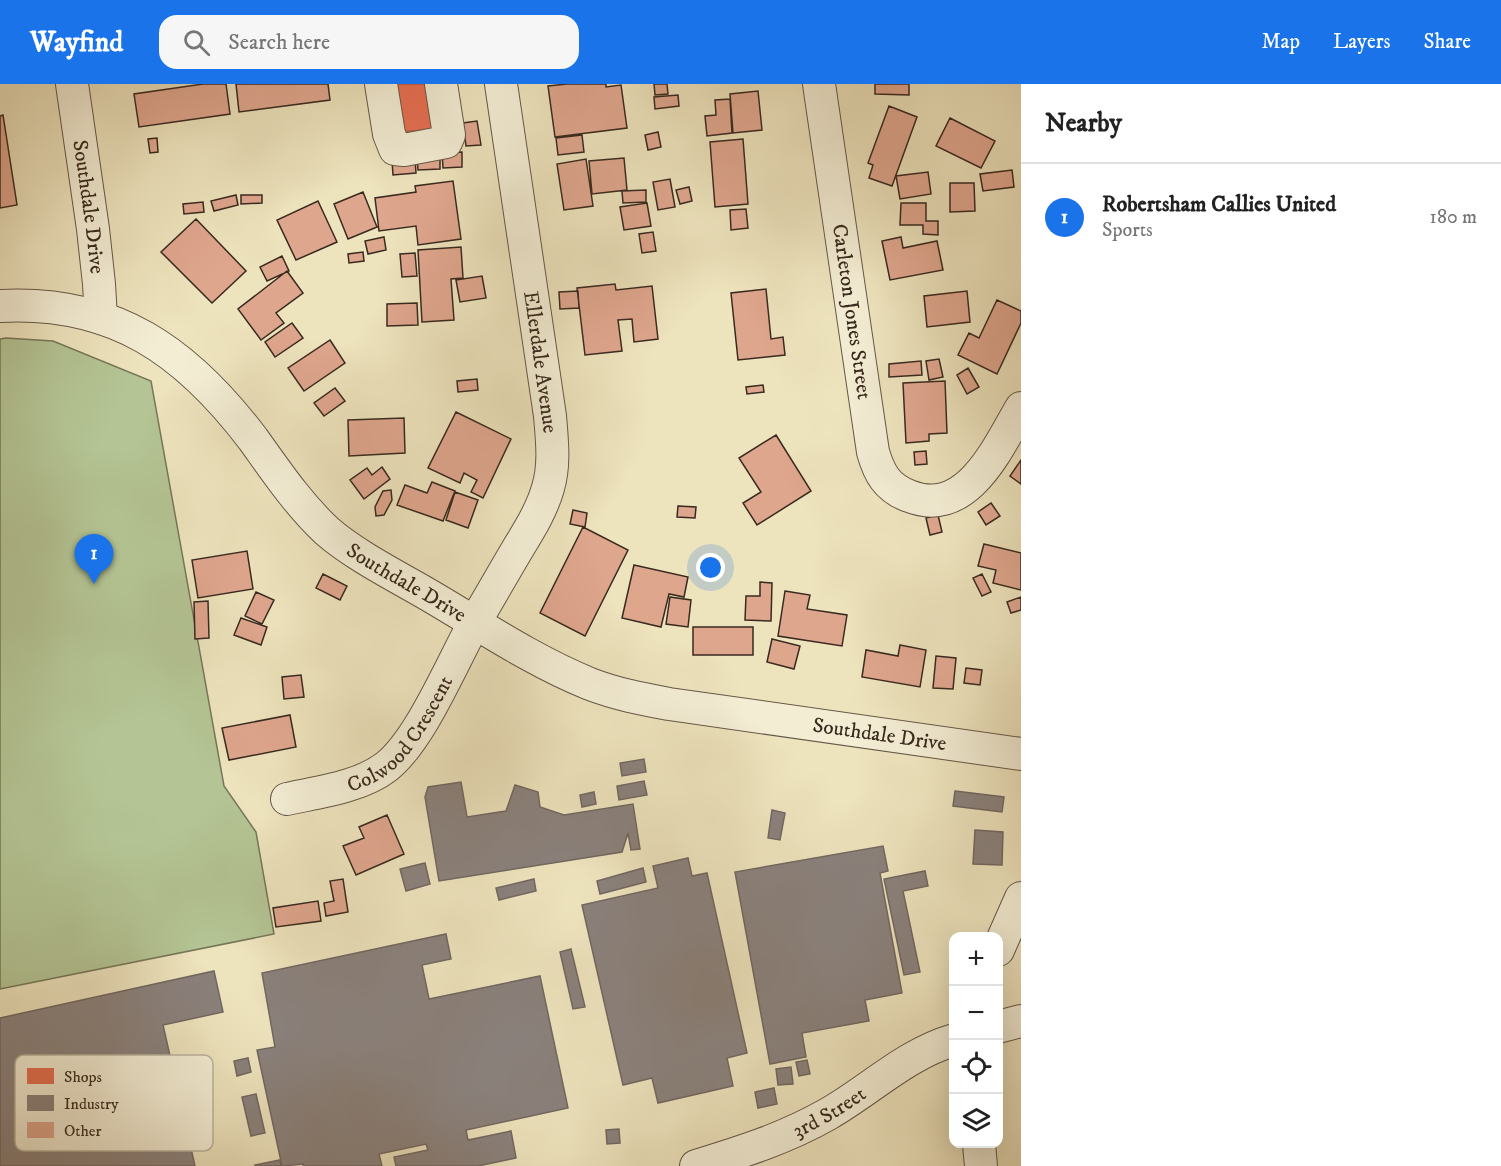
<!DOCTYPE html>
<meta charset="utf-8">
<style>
:root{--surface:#fff;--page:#f6f6f6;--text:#222;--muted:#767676;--line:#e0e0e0;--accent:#1a73e8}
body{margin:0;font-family:"IM FELL DW Pica",serif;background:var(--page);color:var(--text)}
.controls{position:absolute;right:18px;bottom:18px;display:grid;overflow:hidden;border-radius:12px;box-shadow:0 6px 24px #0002}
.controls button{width:54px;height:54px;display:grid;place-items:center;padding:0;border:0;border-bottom:2px solid var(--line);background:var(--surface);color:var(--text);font:30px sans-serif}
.you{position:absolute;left:711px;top:484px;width:21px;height:21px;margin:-15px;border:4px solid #fff;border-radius:50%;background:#1a73e8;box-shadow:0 0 0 9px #1a73e833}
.badge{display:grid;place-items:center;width:39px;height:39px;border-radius:50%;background:var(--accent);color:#fff;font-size:20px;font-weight:700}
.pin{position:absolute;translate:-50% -50px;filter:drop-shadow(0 2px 3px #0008)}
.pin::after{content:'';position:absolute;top:32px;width:21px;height:18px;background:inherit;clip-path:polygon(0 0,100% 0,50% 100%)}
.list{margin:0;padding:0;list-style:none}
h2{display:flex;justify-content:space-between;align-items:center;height:78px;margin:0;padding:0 24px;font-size:26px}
h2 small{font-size:20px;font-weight:400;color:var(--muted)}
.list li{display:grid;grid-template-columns:39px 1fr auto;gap:18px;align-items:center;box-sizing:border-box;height:108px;padding:0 24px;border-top:2px solid var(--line)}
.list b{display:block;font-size:22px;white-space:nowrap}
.list p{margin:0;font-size:20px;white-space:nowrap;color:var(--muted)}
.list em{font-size:20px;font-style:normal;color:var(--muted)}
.icon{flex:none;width:33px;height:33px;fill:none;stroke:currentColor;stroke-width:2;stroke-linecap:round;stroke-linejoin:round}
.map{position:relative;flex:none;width:1021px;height:1082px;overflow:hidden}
header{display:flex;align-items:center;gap:36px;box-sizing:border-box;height:84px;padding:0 30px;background:var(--accent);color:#fff}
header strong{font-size:28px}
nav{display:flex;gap:33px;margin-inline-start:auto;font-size:21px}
.search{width:420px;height:54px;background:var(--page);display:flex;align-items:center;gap:15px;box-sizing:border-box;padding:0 21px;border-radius:18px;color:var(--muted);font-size:22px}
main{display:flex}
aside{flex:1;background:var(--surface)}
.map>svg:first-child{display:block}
</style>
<header>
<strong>Wayfind</strong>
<div class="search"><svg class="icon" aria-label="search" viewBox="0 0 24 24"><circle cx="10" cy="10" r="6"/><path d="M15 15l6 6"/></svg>Search here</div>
<nav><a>Map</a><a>Layers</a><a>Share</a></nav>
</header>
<main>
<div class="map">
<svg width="1021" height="1082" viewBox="0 0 1021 1082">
<rect width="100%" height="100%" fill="#ede3bd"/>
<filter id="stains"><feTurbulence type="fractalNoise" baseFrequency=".00333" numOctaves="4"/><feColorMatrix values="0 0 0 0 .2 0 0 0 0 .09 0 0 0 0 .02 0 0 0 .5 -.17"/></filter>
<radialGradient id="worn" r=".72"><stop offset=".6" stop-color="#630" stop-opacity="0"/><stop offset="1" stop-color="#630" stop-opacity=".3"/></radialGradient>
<path fill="#b4c494" stroke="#767759" stroke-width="1.5" d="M6 254 53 257 151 297 224 702 256 748 274 850 0 905V255Z"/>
<path fill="#e76f51" stroke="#b35a42" stroke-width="1.5" d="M395 0H431L436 45 400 48Z"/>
<path fill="#8a817c" stroke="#726760" stroke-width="1.5" d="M644 675 646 688 622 692 620 679Z
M644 697 647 711 619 716 617 702Z
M461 698 467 733 506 727 515 701 538 708 540 723 564 731 633 720 640 765 631 766 628 749 622 768 439 797 425 713 428 703Z
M955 707 1004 713 1002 728 953 722Z
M594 708 596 720 582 723 580 711Z
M772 726 785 729 780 756 768 754Z
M975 746 1003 748 1002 781 973 780Z
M883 762 888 787 880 789 902 909 865 916 869 937 802 949 806 973 770 980 735 788Z
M688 774 692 792 707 789 747 969 727 974 733 1002 658 1019 652 994 623 1001 582 821 658 804 653 782Z
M425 779 430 800 406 807 400 785Z
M643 784 646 798 600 810 597 797Z
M925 787 928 802 903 807 920 888 904 891 884 795Z
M534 795 536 807 499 816 496 804Z
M446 850 451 875 422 881 429 915 540 892 568 1024 466 1046 468 1056 511 1047 516 1074 478 1082H396L394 1073 428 1066 426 1060 379 1070 382 1082H303V1080L282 1082 257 966 275 963 262 889Z
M571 865 585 923 573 925 560 868Z
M214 887 223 928 163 941 195 1082H0V934Z
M248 974 251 988 237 992 234 977Z
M807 976 810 990 799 992 796 978Z
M791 983 793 1000 778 1001 776 985Z
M774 1004 777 1020 758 1024 755 1008Z
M256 1010 265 1049 251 1052 242 1013Z
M619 1045 620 1059 607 1060 606 1046Z
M280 1076 281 1082H256L255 1081Z"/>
<path fill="#dfa68e" stroke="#392a1e" stroke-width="1.5" d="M203 0H226L230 30 139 43 134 10Z
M236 0H328L330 16 239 28Z
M567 0H606V3L621 1 627 44 555 53 548 2Z
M654 0H667L668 10 655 11Z
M875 0H909V11L875 10Z
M758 7 762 46 733 49 730 10Z
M678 11 679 22 655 25 654 13Z
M730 15 732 49 707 52 705 32 716 31 715 16Z
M889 22 917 33 892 102 869 94 873 81 868 79Z
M3 31 17 121 0 124V32Z
M950 34 995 57 981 84 936 62Z
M477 37 481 61 466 62 463 39Z
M658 48 661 63 648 66 645 51Z
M582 51 584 68 558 71 556 54Z
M157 54 158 68 150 69 148 55Z
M743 55 748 120 715 123 710 58Z
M462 68V83L443 84 442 69Z
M440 72V85L418 86 417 74Z
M624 74 627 106 592 110 589 77Z
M415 75 416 89 393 91 392 77Z
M586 75 593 122 564 126 557 80Z
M1012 86 1014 103 983 107 980 90Z
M928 88 931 110 900 115 896 92Z
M670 95 675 123 658 126 653 98Z
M453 97 461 155 418 161 416 142 379 147 375 114 416 108 415 102Z
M950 99H974L975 127 950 128Z
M689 103 692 117 680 120 676 106Z
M646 106V118L623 119 622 107Z
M363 108 377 143 348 155 334 120Z
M236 111 238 121 214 127 211 117Z
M241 111H262V119L241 120Z
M318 117 337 158 296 176 277 136Z
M203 118 204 128 184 130 183 120Z
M647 119 651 142 624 146 620 123Z
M901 119H926V137H938V151L923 150V141H900Z
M746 125 748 144 731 146 730 126Z
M196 135 246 187 212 219 161 168Z
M653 148 656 167 642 169 639 150Z
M384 153 386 166 368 170 365 157Z
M901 153 903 164 937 157 943 186 890 196 882 157Z
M461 163 463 194 451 195 454 236 422 238 418 166Z
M363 168 364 177 349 179 348 170Z
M415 169 417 192 402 193 400 170Z
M282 172 289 187 267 197 260 183Z
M287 187 303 209 276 229 284 239 261 256 238 225Z
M482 192 486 214 460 218 456 196Z
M615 200 616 206 652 202 658 255 634 258 632 235 618 236 622 267 585 271 577 204Z
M766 205 771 255 783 253 785 271 738 276 731 209Z
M578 207 579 224 560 225 559 208Z
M967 207 970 238 927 243 924 212Z
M997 216 1021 227V239L997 290 958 271 969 249 979 254Z
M417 219 418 241 387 242V220Z
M292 239 303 254 275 273 265 258Z
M330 256 345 279 304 307 288 284Z
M939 275 943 293 929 296 926 277Z
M921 277 922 291 889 293V280Z
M968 284 979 303 967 310 957 291Z
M477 295 478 306 458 308 457 297Z
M945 297 947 349 929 350V357L906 359 903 299Z
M763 301 764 308 747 310 746 303Z
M335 304 345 317 324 332 314 319Z
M456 328 511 355 483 414 471 408 477 396 464 389 460 399 428 384Z
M404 334 405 369 349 372 348 336Z
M776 351 811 407 757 441 743 419 761 408 739 374Z
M926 367 927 380 915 381 914 368Z
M1021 376V400L1010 392Z
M382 383 390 395 364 415 350 396 367 384 372 391Z
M432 398 455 407 443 437 397 421 405 401 427 409Z
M391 406 392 416 384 431 376 432 375 423 383 407Z
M455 408 478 416 468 444 446 436Z
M991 419 1000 432 986 441 978 428Z
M678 422 696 423 695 434 677 433Z
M573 426 587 429 585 443 570 440Z
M938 431 942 448 930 451 926 434Z
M583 443 628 466 585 552 540 529Z
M984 460 1021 469V506L993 499 996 486 978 482Z
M247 467 253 505 198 514 192 476Z
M634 481 688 493 684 513 669 510 661 543 622 534Z
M323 490 347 502 340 516 316 504Z
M982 490 991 508 982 512 973 494Z
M760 498 772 499 771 537 745 536 746 512H760Z
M785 507 810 511 807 525 847 531 842 562 778 552Z
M256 508 274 516 262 540 245 532Z
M670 513 691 516 688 543 666 540Z
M1021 513V526L1011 529 1007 518Z
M208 517 209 554 195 555 194 518Z
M241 534 267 543 261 561 234 551Z
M693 543H753V571H693Z
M772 555 800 562 794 585 767 578Z
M900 561 926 566 920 603 862 593 866 566 898 572Z
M936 572 956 574 953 605 933 604Z
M966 584 982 586 980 601 964 599Z
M301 591 304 613 284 615 282 593Z
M290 631 296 663 229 676 222 644Z
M387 731 404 770 356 791 343 762 364 754 359 743Z
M343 795 348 828 326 832 324 819 334 817 330 797Z
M318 817 321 837 276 843 273 824Z"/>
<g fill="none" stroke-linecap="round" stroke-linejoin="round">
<g stroke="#665846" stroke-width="34">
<g id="minor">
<path id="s1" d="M72 0 93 145 99 200 101 234"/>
<path d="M381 0 389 50 395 65 404 66 446 58 449 51 441 0"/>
<path id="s2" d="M819 0 873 368C879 389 887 404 909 412 967 435 997 365 1021 324"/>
<path id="s3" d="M0 222C115 216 186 267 253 355 276 387 298 420 327 447 353 470 396 492 427 510 480 541 533 577 590 600 616 610 642 615 669 620L1021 670"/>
<path id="s4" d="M287 715C319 708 360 703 386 683 421 656 453 576 476 536 491 511 505 486 520 461 531 443 542 425 548 404 555 381 552 356 550 332L501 0"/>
<path d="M998 866 1021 814"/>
<path d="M998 943 1021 937"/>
<path d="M979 1060 981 1082"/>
<path id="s5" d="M696 1082C742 1068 786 1054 828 1030 870 1006 906 970 954 956"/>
</g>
</g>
<use href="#minor" stroke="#f3edd4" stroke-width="32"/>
</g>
<g text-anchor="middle" stroke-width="6" stroke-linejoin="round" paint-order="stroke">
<g font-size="21" fill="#392a1e" stroke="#f3edd4">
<text dy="7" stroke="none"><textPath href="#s1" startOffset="124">Southdale Drive</textPath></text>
<text dy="7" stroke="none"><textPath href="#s2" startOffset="230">Carleton Jones Street</textPath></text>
<text transform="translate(541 278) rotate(82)" y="7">Ellerdale Avenue</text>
<text dy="7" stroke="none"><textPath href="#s3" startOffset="513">Southdale Drive</textPath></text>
<text dy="7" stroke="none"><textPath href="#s4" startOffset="138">Colwood Crescent</textPath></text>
<text dy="7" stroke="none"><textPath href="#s3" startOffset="1017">Southdale Drive</textPath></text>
<text dy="7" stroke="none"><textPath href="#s5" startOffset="144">3rd Street</textPath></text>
</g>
</g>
<rect x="15" y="971" width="198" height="96" rx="9" fill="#f3edd4" stroke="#bbb29d" stroke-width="1.5"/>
<rect x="27" y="984" width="27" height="16" fill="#e76f51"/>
<rect x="27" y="1011" width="27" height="16" fill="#8a817c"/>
<rect x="27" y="1038" width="27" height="16" fill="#dfa68e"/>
<g font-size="16" fill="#392a1e">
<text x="64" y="998">Shops</text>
<text x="64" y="1025">Industry</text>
<text x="64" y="1052">Other</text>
</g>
<rect width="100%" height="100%" filter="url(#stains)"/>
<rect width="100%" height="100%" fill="url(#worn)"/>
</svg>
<div class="controls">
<button>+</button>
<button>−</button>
<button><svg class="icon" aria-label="locate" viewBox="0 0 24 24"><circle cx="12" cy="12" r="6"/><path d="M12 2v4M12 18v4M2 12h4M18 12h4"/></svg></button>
<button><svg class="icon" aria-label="layers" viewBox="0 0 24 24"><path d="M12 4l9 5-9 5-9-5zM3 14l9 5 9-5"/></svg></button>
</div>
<div class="you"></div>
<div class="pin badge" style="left:94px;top:500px">1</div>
</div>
<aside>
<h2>Nearby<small></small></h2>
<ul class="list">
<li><span class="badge">1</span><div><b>Robertsham Callies United</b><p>Sports</p></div><em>180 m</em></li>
</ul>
</aside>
</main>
